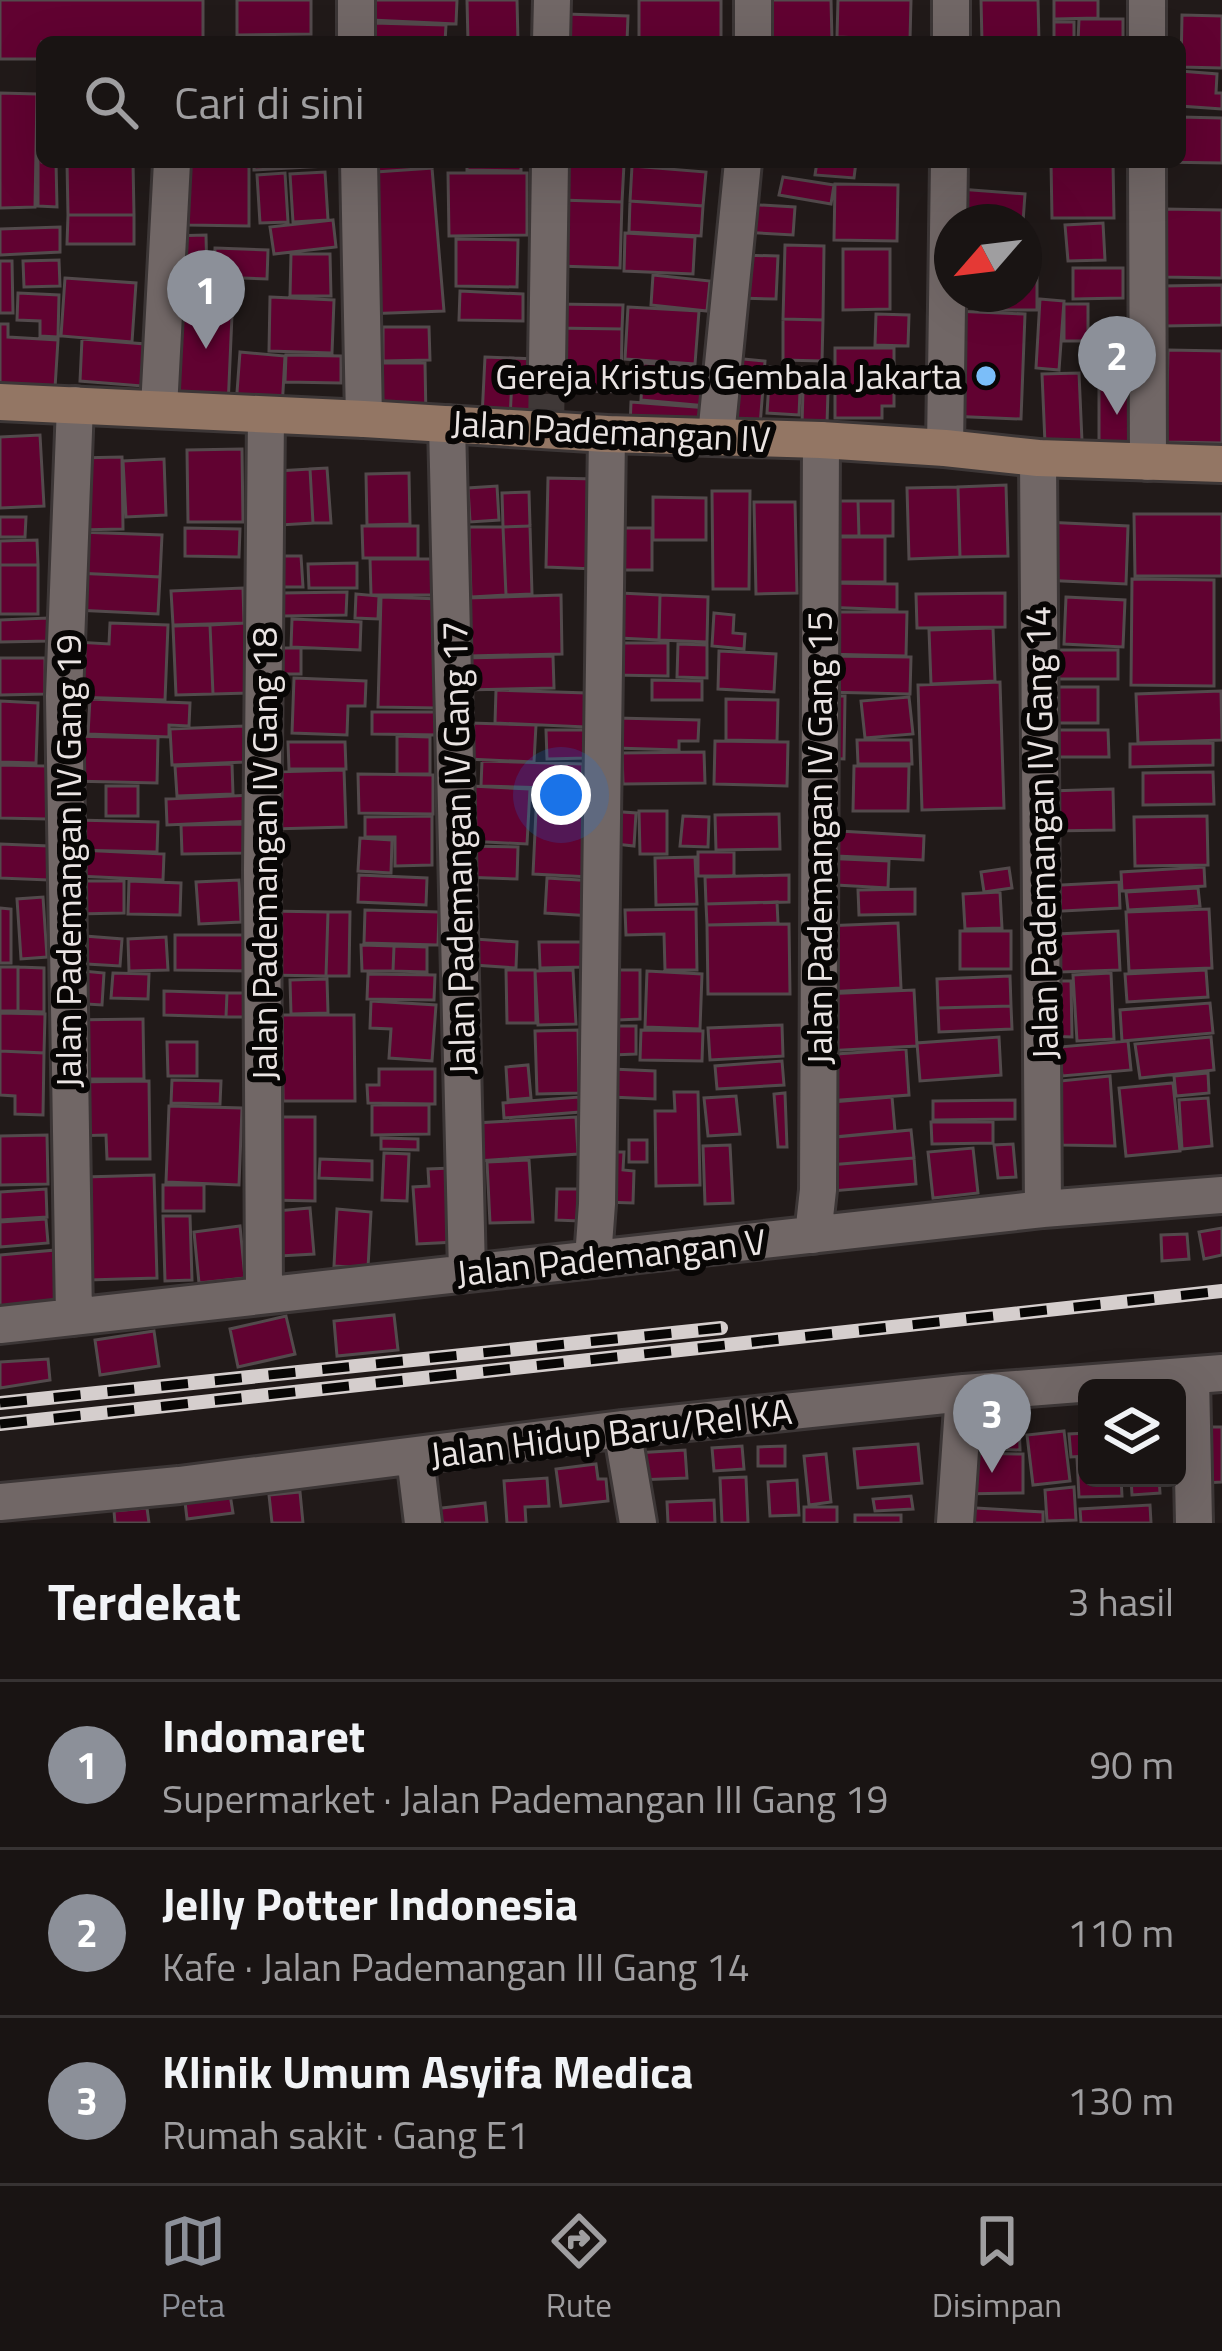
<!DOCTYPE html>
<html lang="id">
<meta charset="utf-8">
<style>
:root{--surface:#191413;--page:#221d1c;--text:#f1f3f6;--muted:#9f9ea0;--line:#373333;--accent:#8c9099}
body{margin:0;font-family:"Titillium Web",sans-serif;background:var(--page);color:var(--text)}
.controls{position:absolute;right:36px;bottom:36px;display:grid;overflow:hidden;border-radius:18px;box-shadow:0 12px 48px #0002}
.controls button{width:108px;height:108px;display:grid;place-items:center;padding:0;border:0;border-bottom:3px solid var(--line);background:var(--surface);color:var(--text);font:60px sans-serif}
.compass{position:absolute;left:934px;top:204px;width:108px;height:108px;border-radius:50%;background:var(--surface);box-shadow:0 12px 48px #0002;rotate:242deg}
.you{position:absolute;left:561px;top:795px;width:42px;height:42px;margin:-30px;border:9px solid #fff;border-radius:50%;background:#1a73e8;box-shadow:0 0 0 18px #1a73e833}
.badge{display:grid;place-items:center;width:78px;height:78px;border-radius:50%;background:var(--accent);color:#fff;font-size:39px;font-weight:700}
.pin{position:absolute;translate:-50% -99px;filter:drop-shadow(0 3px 6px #0008)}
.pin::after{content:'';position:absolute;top:63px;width:42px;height:36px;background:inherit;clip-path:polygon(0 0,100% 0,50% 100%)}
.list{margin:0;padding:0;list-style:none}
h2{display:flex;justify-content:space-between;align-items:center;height:156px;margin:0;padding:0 48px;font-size:51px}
h2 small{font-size:39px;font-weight:400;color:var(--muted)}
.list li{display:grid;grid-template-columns:78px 1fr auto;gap:36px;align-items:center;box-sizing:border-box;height:168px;padding:0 48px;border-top:3px solid var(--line)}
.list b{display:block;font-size:45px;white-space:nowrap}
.list p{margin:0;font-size:39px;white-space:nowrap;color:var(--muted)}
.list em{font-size:39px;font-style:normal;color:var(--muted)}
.icon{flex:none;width:66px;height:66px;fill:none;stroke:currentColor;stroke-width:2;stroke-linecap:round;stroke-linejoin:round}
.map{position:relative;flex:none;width:1222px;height:1523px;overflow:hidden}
.search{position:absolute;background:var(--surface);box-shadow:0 12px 48px #0002;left:36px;right:36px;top:36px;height:132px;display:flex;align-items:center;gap:30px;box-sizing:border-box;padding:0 42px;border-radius:18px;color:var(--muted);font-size:45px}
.sheet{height:660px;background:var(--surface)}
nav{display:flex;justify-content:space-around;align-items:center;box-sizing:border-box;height:168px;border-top:3px solid var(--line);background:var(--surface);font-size:33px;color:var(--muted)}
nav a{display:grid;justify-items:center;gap:6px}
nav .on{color:var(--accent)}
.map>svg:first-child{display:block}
</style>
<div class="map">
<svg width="1222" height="1523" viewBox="0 0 1222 1523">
<rect width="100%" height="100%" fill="#211a19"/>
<path fill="#610231" stroke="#534a4c" stroke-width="3" d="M0 0H203V42H42V59H0Z
M237 0H311V34L237 35Z
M372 0H457L456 24 371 20Z
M467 0H517L518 42H468Z
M639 0H721V42H639Z
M755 0H831L832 41 755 40Z
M838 0H911L910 40 837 37Z
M981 0H1038L1039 42H982Z
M1054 0H1098V18L1054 19Z
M565 14 628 16 627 42H564Z
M1182 15 1222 16V68L1181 67Z
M1079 19H1123V42H1078Z
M1054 22H1074V42H1054Z
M373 23 446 25 445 42H373Z
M1180 71 1217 74 1216 93H1222V109L1180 106Z
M0 93 37 94 35 207 0 208Z
M38 107H42V162H56L57 207 38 206Z
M1180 117 1222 118V163L1158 162H1180Z
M67 162H133L134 215H68Z
M254 162H326V166L254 170Z
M361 162H431L432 168 362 173Z
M467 162H521V171L467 170Z
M561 162 624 164 622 202 560 200Z
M817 162H856L854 178 815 175Z
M1051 162H1113L1114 218H1052Z
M189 163H249V226L188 225Z
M632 166 706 172 703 206 630 201Z
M432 168 444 311 364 314 362 173Z
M325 172 328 220 293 222 290 174Z
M285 173 288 222 260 223 257 175Z
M448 173H527V235L449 236Z
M783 177 834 185 831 204 779 195Z
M835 184 898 185 897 241 834 240Z
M959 189 1025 194 1023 222H957Z
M560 200 622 202 620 268 558 266Z
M630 201 703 206 701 236 629 232Z
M743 204 795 207 793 235 741 232Z
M1164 209 1222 210V278L1163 277Z
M68 215H134V244H67Z
M333 220 336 247 274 254 270 227Z
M1103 223 1105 260 1068 261 1065 225Z
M60 227V252L0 255V229Z
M625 233 695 237 693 274 624 271Z
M206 235 207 278 167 277 169 236Z
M456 239 518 240 517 287 456 286Z
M785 245 824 246 823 320 783 319Z
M215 248 268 250 267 279 214 277Z
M843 249H890V309L843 310Z
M291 254H330L331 296H290Z
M1024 254H1037V310H978V294H1024Z
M739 255 778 256 776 299 738 298Z
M59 260 60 286 24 287 23 261Z
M0 261H12L13 313H0Z
M1073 268H1123V298L1073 299Z
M653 275 710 281 707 311 651 305Z
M65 278 136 283 132 342 61 336Z
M1222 285V325L1164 326 1163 286Z
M183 289 233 292 228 407 178 405Z
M460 291 523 294V321L459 320Z
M18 293 59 295 58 337 40 336V321L17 320Z
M270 297 334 300 332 353 269 351Z
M1040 299 1064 301 1059 370 1036 368Z
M554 304 623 305 622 329 554 328Z
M1064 304H1088V341H1064Z
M628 307 699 311 695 364 625 359Z
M953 311 1025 314 1021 419 948 416Z
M876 314 909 315 908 346 875 345Z
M783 319 823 320 822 361 783 360Z
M0 324H8V337L58 340 55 388 0 385Z
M383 327H429L430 360 383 361Z
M554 328 622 329 621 392 553 390Z
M82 339 145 344 142 386 80 381Z
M835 348H894V406H882V418H835Z
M1168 350 1222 351V443L1166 442Z
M240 352 285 356 282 409 236 406Z
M286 355 341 356V383L285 382Z
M485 357 513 358 510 419 482 417Z
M513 358 534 359 531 420 510 419Z
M733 358 765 361 760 426 727 423Z
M366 363H425L426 418H368Z
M643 363 710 368 707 406 641 400Z
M770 367 801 368 799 415 767 413Z
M1079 373 1082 441 1045 443 1042 374Z
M1135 376 1136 453 1099 454V377Z
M803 391H828L827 424H802Z
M631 402 708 408 706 432 630 427Z
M40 435 44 506 0 508V437Z
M242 449 243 522H188L187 450Z
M122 457 123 529 77 530 76 458Z
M164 459 166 515 126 517 123 461Z
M327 468 331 523H313L310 469Z
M310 469 313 523 280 525 277 471Z
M409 473 410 524 367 525 366 474Z
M548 478 597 479 595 569 546 567Z
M1006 485 1008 556 960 557 958 487Z
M497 486 499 520 470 522 468 488Z
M958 487 960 557 909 559 907 488Z
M712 491H750L749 589H713Z
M529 492 530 526 503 527 502 493Z
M653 497 706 498V540H653Z
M832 501H858L859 536H832Z
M858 501H893V536H859Z
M754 502H795L797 593 756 594Z
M1134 514H1222V576H1135Z
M0 517H26L25 537H0Z
M1044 522 1128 526 1126 584 1042 580Z
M362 526H418V558H363Z
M530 526 532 594 506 595 503 527Z
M469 527H503L506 595 471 597Z
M185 528 240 529 239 557 185 556Z
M610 528H652V570H611Z
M78 532 162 535 160 577 76 573Z
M832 537H885V582H833Z
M37 540 38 565H0V541Z
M281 556H301L303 587H282Z
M370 559H432L433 595H371Z
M357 563V588H309L308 564Z
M0 565H38V614H0Z
M76 573 160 577 158 614 75 610Z
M1132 579 1214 580V686L1131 685Z
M824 583 897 584V610L823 607Z
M243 588 244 623 173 625 171 591Z
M347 592 346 615 283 616V593Z
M620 593 660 595 659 640 619 638Z
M1005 593V627L917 628 916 594Z
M356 594 379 596 378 619 355 618Z
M561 595 562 654 468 656 467 598Z
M660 595 708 597 707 642 659 640Z
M381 597 441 599 438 708 378 707Z
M1066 597 1125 600 1123 647 1064 644Z
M825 612H907L906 656 823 654Z
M714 613 734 615 733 633 745 634 744 649 712 646Z
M48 618 49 641 0 642V620Z
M292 619 361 622 360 650 291 647Z
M110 623 168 625 165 700 74 697 76 642 109 644Z
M246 623 249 693 213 694 210 625Z
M210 625 213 694 176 695 173 626Z
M993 628 995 681 931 684 929 630Z
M613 643H668V676L613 675Z
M678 644 707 645V678L677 677Z
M271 648H301V674H271Z
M1040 650H1118V679H1040Z
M719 651 776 654 774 692 718 689Z
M553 656 554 688 465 690 463 658Z
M823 656 911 657 910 694 823 692Z
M0 658H45V694L0 695Z
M294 678 366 681 365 706H348L347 735 292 733Z
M652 680 702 681V700H652Z
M1000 682 1004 808 922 810 918 685Z
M1049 687H1098V723H1049Z
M496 690 587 693 586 727 495 723Z
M1221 691 1222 740 1138 743 1136 694Z
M822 696H845L844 759 822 758Z
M909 697 913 734 865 738 861 701Z
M90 699 190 703 189 726 169 725V737L88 734Z
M726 699 778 700 777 741 726 740Z
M0 701 38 703 36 763 0 762Z
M372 712H441V735L372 734Z
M616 718 699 720 698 741H679V750L616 748Z
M470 723 536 725 534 762 468 759Z
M244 726 245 762 172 765 170 729Z
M546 730H585L586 758 547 759Z
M1046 730H1108L1109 757H1047Z
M71 736 158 738 157 783 71 781Z
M397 736 430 737V774H397Z
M857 740H911L912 764H858Z
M715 741 788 742 787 786 714 784Z
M288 742H345L346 769H289Z
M1213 743V765L1130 767V744Z
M704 752 705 783 623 784 622 753Z
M482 761 583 764 582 789 481 786Z
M232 764 233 794 177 796 175 766Z
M0 765 48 766 47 819 0 818Z
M854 766H909L908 811H853Z
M344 770 346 827 272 829 271 772Z
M1213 772 1214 804 1143 805V773Z
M358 774 433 775V814L359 813Z
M106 786H138V816H106Z
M471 786 530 789 527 844 468 841Z
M1113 789 1114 830 1050 831 1049 791Z
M537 790 593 793 590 877 533 874Z
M253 795 254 821 167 825 166 799Z
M609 811 636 813 634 846 606 843Z
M639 811H667V854H640Z
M779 814 780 849 716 850 715 815Z
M432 816V865L395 866V837H365V817Z
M683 816 709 817 708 847 680 846Z
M1207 816 1208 865 1135 866 1134 817Z
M75 820 158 822 157 852 74 850Z
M246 824V853L182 854 181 825Z
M822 830 924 836 923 860 836 856Z
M360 838 392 840 391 873 358 871Z
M0 844 49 846 48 880 0 878Z
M462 846 518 847 517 879 462 877Z
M78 850 164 854 163 880 77 876Z
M698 852H734V876H698Z
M695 857 697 904 656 905 655 858Z
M820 858 889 861 888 888 819 884Z
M1204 867 1205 886 1122 891 1121 872Z
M1009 868 1012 888 984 892 981 872Z
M359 875 427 878 426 905 358 902Z
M789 875V902L706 904 705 877Z
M547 878 595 881 592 916 545 913Z
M239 880 241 922 199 924 196 882Z
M75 881H124V913L76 914Z
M129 881 181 883 180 915 128 914Z
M1119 882 1120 908 1044 912 1043 886Z
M1198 888 1200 906 1128 910 1126 892Z
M915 889V914L859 915 858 890Z
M1000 892 1002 928 965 929 963 894Z
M43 897 47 957 21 959 17 899Z
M777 902 778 923 707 925 706 904Z
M0 908 11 909V963H0Z
M696 909 697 970H665L664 934 626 935 625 910Z
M1209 909 1212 968 1129 971 1126 912Z
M365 910 439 912 438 945 364 943Z
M267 911 328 912 326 976 266 975Z
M328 912H350L349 976H326Z
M898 923 901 988 826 992 823 926Z
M789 924 790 994H708L707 925Z
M960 931H1011V969H960Z
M1118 931 1120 970 1060 972 1058 934Z
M72 935 122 939 120 966 70 963Z
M175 935H251V971L175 970Z
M166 937 168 970 129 971 128 939Z
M475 939 517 942 516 968 474 965Z
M539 942H584V967L540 968Z
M361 945 394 946 393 971H362Z
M394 946 427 947V972L393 971Z
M0 967H18V1011H0Z
M18 967 44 968V1012L18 1011Z
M72 970 104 973 102 1005 71 1003Z
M506 970H535L536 1023H507Z
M573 970 576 1024 538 1025 535 971Z
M618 970H640V1019L618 1020Z
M1206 970 1208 997 1127 1002 1125 974Z
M647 971 702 974 700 1029 645 1027Z
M113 973 149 974 148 999 111 998Z
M1111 973 1114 1039 1077 1041 1073 975Z
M368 974 435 975 434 1000 367 999Z
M1010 976 1011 1006 938 1008 937 979Z
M327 979 328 1013 291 1014 290 980Z
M1045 981H1071L1072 1037 1046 1036Z
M914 990 917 1046 825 1051 822 994Z
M164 991 227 993 226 1017 164 1015Z
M227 993H253V1017H226Z
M371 1001 436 1005 432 1061 389 1058 391 1029 370 1028Z
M1210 1003 1213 1033 1122 1041 1120 1010Z
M1011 1006 1012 1029 939 1032 938 1008Z
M0 1013 45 1014 44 1053 0 1051Z
M282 1015H354L355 1101H283Z
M143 1019 144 1079H70L69 1020Z
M782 1025 783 1056 710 1060 708 1028Z
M613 1026H636V1054L613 1055Z
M578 1030 579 1093 537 1094 535 1031Z
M641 1030 703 1031 702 1061 640 1060Z
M999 1037 1001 1075 920 1081 917 1043Z
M1211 1037 1214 1070 1140 1078 1135 1044Z
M1128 1041 1131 1070 1062 1076 1059 1047Z
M167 1042H197V1076H168Z
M906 1049 909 1095 827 1101 823 1055Z
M0 1051 44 1053 43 1115 15 1114V1096L0 1095Z
M782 1061 784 1085 717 1089 715 1066Z
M528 1065 531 1098 508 1100 506 1067Z
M379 1069H435V1104L368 1103 367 1085H379Z
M612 1069 655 1071V1099L611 1097Z
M1208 1073 1209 1093 1176 1096 1174 1076Z
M1110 1076 1115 1146 1062 1145 1060 1081Z
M172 1080 221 1081 220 1104 171 1103Z
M149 1081 150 1159H107L106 1135 73 1136V1082Z
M1173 1083 1180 1151 1126 1156 1119 1088Z
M674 1092H698L700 1185 656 1186 655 1111H675Z
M785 1093 787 1147H778L774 1094Z
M736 1096 740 1134 708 1136 704 1098Z
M579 1097 580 1112 504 1118 503 1103Z
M892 1097 895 1131 824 1138 820 1103Z
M1208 1098 1212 1146 1182 1149 1179 1100Z
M1015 1100V1119L933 1120V1101Z
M372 1105H429V1134L372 1135Z
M169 1106 242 1108 239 1185 166 1182Z
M272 1117H315V1201L271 1200Z
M576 1117 578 1154 477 1161 475 1123Z
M931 1122H993V1143L932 1144Z
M911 1130 914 1158 829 1165 826 1138Z
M47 1135 48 1184 0 1185V1136Z
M381 1138 418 1139V1150L381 1149Z
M629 1140H647V1162H629Z
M1013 1144 1016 1177 998 1178 994 1145Z
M730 1145 733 1203 705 1204 703 1146Z
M973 1148 978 1193 933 1198 928 1152Z
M605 1152H624L623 1170 634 1171 633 1203 603 1202Z
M384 1153 409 1154 407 1201 382 1200Z
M914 1158 916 1184 832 1191 829 1165Z
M320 1159 372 1161V1180L319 1178Z
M529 1160 533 1222 490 1223 487 1162Z
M452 1168 456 1242 417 1244 413 1187 429 1186 428 1169Z
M154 1175 157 1278 88 1280 85 1177Z
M163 1185H204V1211H163Z
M46 1189 47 1217 0 1220V1192Z
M557 1189H581L580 1221 556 1220Z
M310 1208 314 1254 280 1256 276 1211Z
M337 1209 371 1212 368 1268 334 1266Z
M163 1216H190L192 1280 165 1281Z
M46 1219 48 1243 0 1247V1222Z
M240 1226 245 1278 199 1283 194 1232Z
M1222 1228V1255L1204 1259 1199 1232Z
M1187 1234 1189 1259 1162 1261 1161 1235Z
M56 1250 61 1304 0 1310V1255Z
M394 1315 398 1350 337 1356 334 1321Z
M286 1316 295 1354 238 1367 230 1329Z
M154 1331 159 1366 100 1375 95 1340Z
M48 1359 50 1380 0 1388V1362Z
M965 1418 1019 1419 1020 1450 966 1448Z
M1203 1427H1222V1482L1204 1483Z
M1064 1431 1070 1481 1033 1485 1027 1435Z
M1087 1433V1456L1071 1457 1069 1434Z
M918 1444 922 1483 858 1488 854 1449Z
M742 1446 744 1469 714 1471 712 1448Z
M785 1446V1466H758V1447Z
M685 1450 687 1478 637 1480 635 1453Z
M963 1453 1023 1454V1493L960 1494Z
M826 1454 831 1502 809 1505 804 1456Z
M1087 1457V1478H1121L1122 1496 1079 1497 1077 1458Z
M596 1464 598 1479H606L608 1501 561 1506 556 1469Z
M746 1477 748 1523H722L720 1478Z
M547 1478 549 1506 525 1507 526 1523H507L504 1481Z
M1131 1478H1159L1160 1493 1132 1495Z
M797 1480 799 1515 770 1516 768 1482Z
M1074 1487 1076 1520 1047 1521 1045 1490Z
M229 1488 233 1513 187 1519 184 1493Z
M300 1492 303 1523H272L269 1495Z
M911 1496 913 1509 875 1511 873 1499Z
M714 1500 715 1523H668L667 1502Z
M485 1503 487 1523H435L433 1509Z
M1150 1505 1151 1523H1081L1080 1509Z
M804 1507H837V1523H804Z
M959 1507 1043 1512V1523H958Z
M147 1508 149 1523H115L114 1511Z
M855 1515H901V1523H855Z"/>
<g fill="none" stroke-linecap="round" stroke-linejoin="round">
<path stroke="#3f3837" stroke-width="36" stroke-dasharray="36 18" stroke-linecap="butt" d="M546 430 547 366"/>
<g stroke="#3c3636" stroke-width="42">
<path id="street" d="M356 0V42
M1147 0V42
M551 42 552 0
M753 42V0
M951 42V0
M359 162 364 419
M1147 162 1148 462
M547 366 550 162
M159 408 172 162
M447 424 467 1273
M716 436 743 162
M945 448 949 162
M1038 458 1043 1209
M813 1235 818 1190 821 440
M593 1258 597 1204 607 434
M264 1294 262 870 266 415
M74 1317 64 696 75 405
M0 1325 1043 1209 1222 1195
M1191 1377 1194 1523
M622 1429 638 1523
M415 1457 423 1523
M0 1502 179 1485 622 1429 964 1393 1222 1373
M955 1523 964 1393"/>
</g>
<g stroke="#3c3636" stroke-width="42">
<path id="secondary" d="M0 402 364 419 607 434 821 440 945 448 1038 458 1222 464"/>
</g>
<use href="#street" stroke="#716766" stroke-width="36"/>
<use href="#secondary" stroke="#937664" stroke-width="36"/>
<g stroke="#d5cecd" stroke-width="14">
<path id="rail" d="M0 1403 721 1328
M0 1424 1222 1291"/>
</g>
<use href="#rail" stroke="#080605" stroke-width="9" stroke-dasharray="27" stroke-linecap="butt"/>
</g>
<circle fill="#7bbef9" stroke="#080605" stroke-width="4.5" cx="986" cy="376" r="12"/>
<g text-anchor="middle" stroke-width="12" stroke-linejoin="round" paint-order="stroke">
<g font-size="36" fill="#eae4e3" stroke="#080605" text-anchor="end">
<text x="962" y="389">Gereja Kristus Gembala Jakarta</text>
</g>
<g font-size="36" fill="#eae4e3" stroke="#080605">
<text transform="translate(611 431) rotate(3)" y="13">Jalan Pademangan IV</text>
<text transform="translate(1041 833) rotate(-91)" y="13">Jalan Pademangan IV Gang 14</text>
<text transform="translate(819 838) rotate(-90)" y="13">Jalan Pademangan IV Gang 15</text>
<text transform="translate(458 848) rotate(-91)" y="13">Jalan Pademangan IV Gang 17</text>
<text transform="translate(264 854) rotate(-90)" y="13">Jalan Pademangan IV Gang 18</text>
<text transform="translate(68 861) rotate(-90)" y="13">Jalan Pademangan IV Gang 19</text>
<text transform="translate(611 1257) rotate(-6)" y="13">Jalan Pademangan V</text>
<text transform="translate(611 1433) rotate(-7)" y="13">Jalan Hidup Baru/Rel KA</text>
</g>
</g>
</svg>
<div class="controls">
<button><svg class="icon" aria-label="layers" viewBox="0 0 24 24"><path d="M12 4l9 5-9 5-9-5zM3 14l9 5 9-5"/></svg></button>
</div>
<svg class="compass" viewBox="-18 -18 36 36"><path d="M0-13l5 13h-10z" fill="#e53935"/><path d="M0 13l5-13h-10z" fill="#9f9ea0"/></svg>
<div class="you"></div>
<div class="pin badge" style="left:206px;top:349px">1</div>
<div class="pin badge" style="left:1117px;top:415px">2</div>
<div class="pin badge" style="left:992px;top:1473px">3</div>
<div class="search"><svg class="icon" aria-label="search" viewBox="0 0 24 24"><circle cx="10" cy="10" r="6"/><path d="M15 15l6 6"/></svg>Cari di sini</div>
</div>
<section class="sheet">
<h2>Terdekat<small>3 hasil</small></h2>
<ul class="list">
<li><span class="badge">1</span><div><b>Indomaret</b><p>Supermarket · Jalan Pademangan III Gang 19</p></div><em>90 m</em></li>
<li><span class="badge">2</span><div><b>Jelly Potter Indonesia</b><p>Kafe · Jalan Pademangan III Gang 14</p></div><em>110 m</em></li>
<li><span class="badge">3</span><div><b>Klinik Umum Asyifa Medica</b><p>Rumah sakit · Gang E1</p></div><em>130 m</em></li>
</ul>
</section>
<nav>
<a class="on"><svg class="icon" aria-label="map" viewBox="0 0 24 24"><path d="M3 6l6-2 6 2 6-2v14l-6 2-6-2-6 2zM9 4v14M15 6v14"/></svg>Peta</a>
<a><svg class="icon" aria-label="directions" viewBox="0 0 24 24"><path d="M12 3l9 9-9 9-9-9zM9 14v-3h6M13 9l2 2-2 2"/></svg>Rute</a>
<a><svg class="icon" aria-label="saved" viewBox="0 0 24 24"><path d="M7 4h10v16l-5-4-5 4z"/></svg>Disimpan</a>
</nav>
